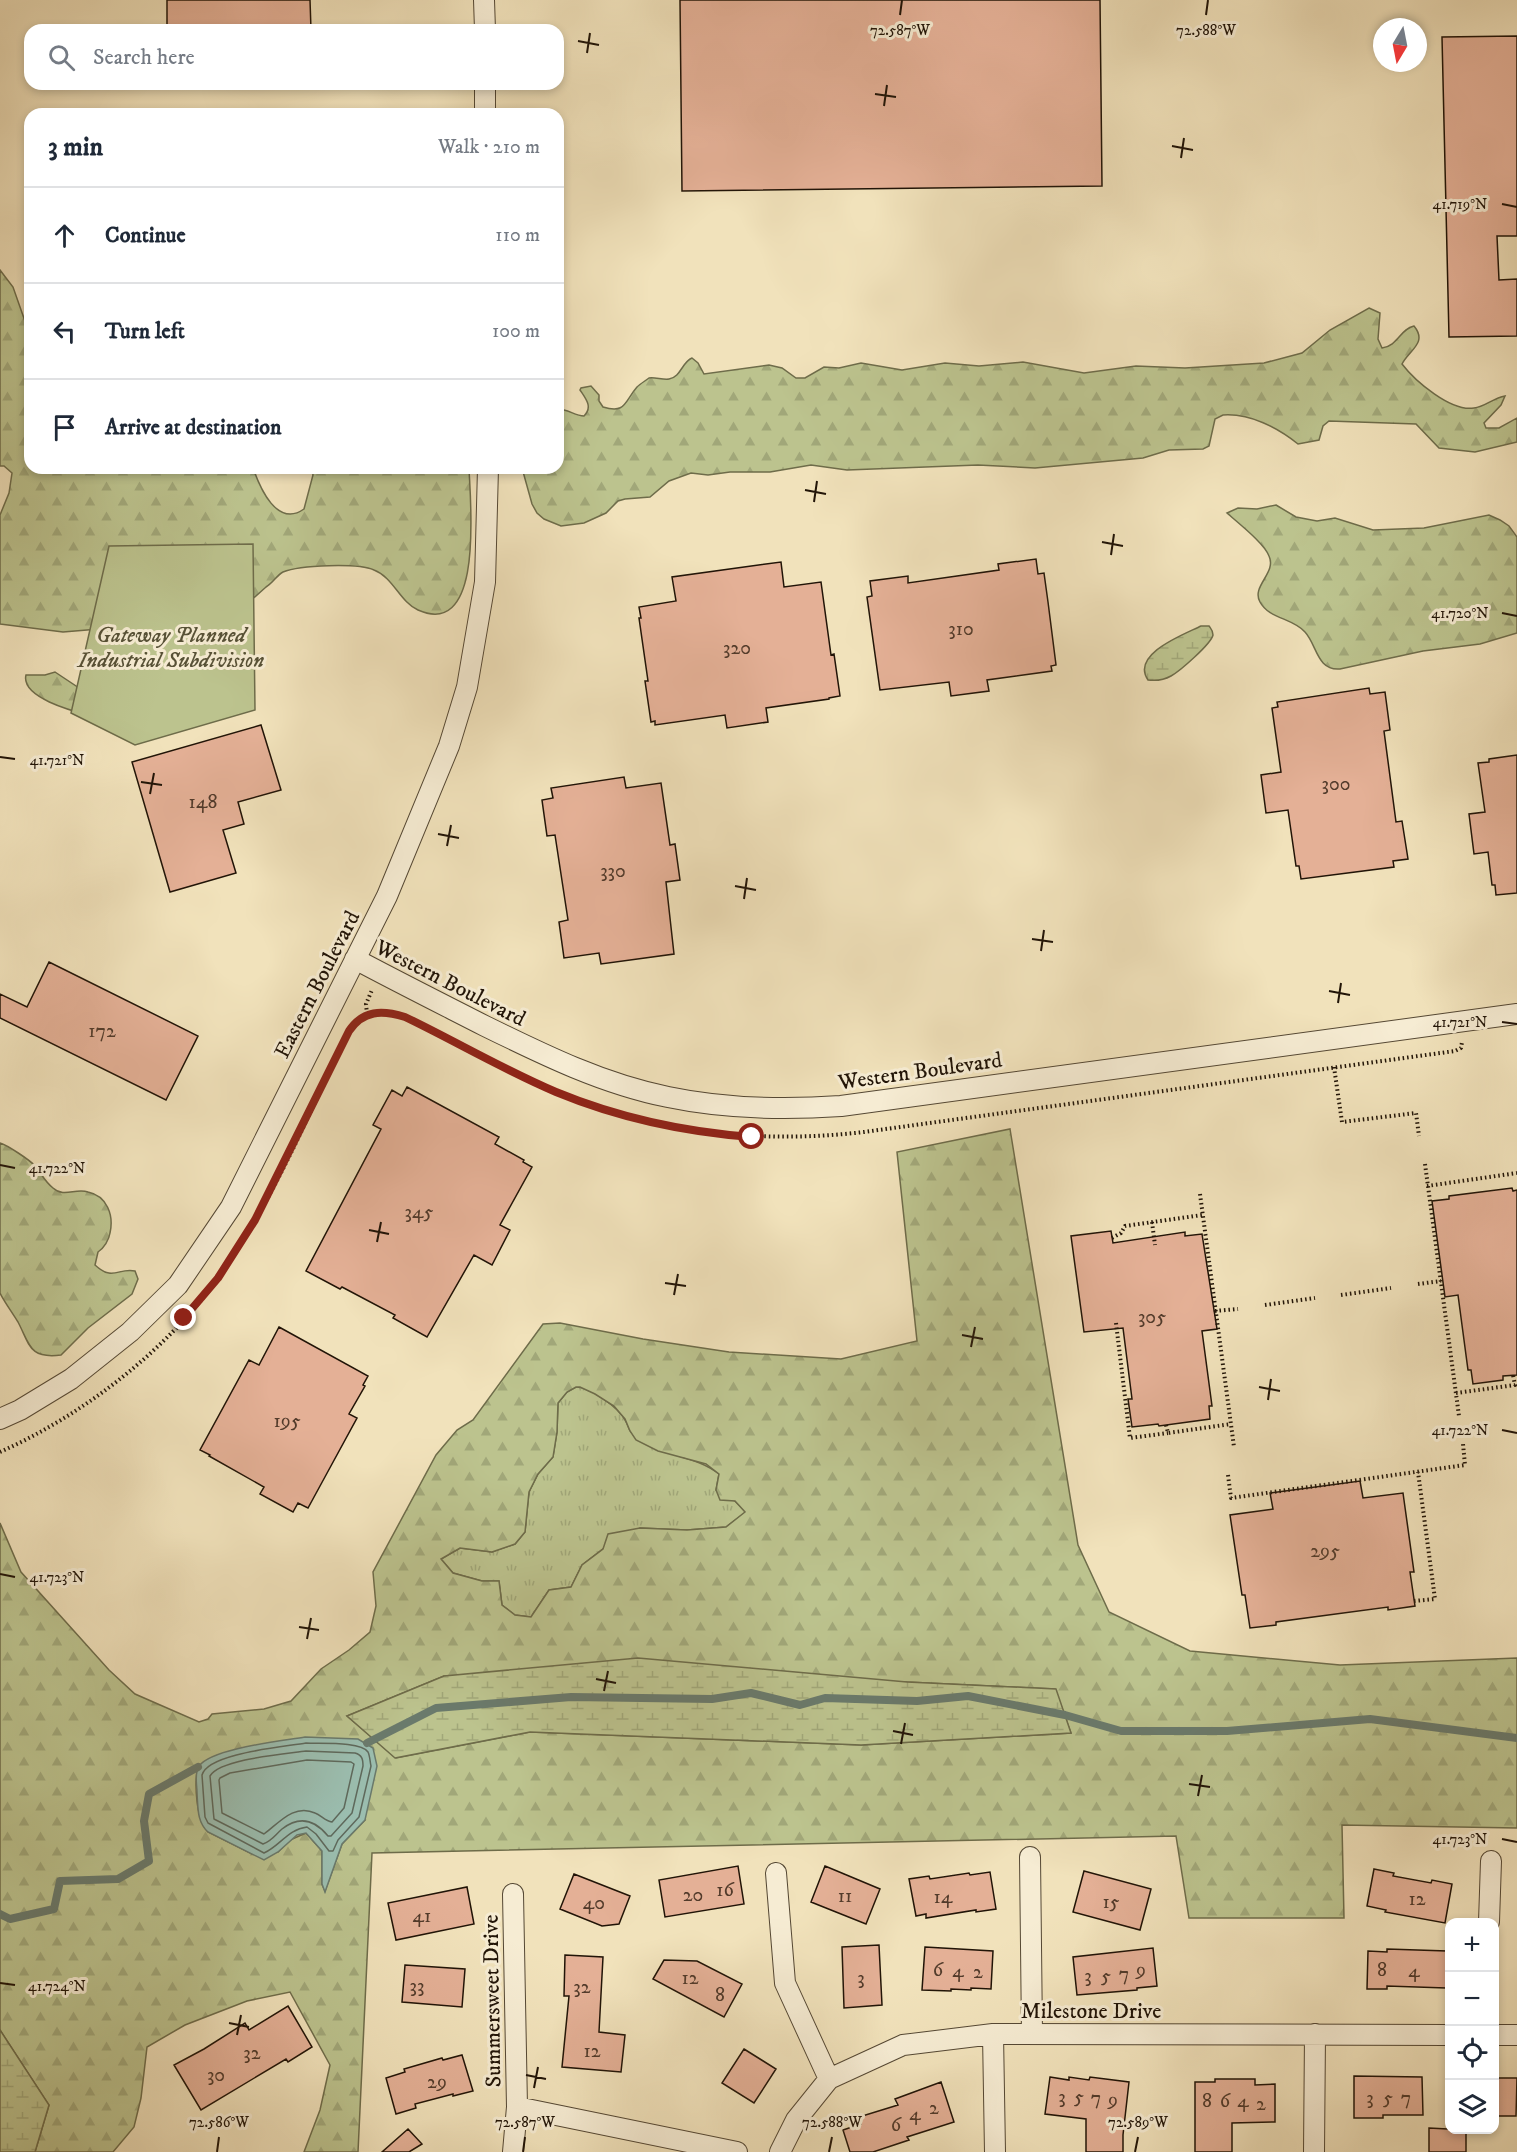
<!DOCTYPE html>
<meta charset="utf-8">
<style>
:root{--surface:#fff;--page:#f6f6f7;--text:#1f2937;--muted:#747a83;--line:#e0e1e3}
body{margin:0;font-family:"IM FELL DW Pica",serif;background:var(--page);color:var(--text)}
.controls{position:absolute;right:18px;bottom:18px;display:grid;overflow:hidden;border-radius:12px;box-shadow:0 3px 9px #0003}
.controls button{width:54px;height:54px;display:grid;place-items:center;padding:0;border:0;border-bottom:2px solid var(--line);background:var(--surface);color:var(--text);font:30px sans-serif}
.compass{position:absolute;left:1373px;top:18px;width:54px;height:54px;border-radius:50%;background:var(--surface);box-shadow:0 3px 9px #0003;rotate:190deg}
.stop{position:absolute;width:18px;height:18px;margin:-14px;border:4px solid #8f2418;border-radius:50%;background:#fff}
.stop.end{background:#8f2418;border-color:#fff;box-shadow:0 2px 6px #0008}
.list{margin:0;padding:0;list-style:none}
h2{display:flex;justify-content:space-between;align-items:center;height:78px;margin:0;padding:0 24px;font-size:26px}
h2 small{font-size:20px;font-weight:400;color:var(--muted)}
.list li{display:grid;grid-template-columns:39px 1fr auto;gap:18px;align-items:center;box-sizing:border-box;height:96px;padding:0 24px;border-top:2px solid var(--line)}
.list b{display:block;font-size:22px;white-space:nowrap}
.list em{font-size:20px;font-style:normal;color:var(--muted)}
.icon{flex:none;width:33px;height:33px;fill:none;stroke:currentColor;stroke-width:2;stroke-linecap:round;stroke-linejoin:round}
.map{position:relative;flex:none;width:1517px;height:2152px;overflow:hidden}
.search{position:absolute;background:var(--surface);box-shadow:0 3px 9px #0003;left:24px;top:24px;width:540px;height:66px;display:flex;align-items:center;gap:15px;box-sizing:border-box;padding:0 21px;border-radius:18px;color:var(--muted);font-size:22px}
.panel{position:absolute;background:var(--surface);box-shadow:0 3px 9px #0003;left:24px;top:108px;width:540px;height:366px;border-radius:18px}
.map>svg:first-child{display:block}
</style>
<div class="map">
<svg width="1517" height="2152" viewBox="0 0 1517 2152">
<defs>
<pattern id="grass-tufts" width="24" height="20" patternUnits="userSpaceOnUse" patternTransform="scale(1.5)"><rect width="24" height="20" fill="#bcc38e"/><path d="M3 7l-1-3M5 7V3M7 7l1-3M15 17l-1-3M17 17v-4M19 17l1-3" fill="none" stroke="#a1a779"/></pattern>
<pattern id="forest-firs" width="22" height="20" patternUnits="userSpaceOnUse" patternTransform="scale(1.5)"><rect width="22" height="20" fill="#bcc38e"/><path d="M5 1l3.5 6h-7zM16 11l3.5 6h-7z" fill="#a1a779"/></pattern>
<pattern id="wetland-marsh" width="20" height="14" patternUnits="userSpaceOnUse" patternTransform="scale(1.5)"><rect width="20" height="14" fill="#bcc38e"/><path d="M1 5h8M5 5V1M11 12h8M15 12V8" fill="none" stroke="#a1a779"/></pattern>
</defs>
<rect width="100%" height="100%" fill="#f1e2bb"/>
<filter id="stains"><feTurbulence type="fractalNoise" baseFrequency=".00333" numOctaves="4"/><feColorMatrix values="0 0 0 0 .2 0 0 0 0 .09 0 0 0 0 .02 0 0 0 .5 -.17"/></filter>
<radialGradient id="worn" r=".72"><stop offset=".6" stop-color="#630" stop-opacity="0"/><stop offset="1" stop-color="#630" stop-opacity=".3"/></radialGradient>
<path fill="url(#grass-tufts)" stroke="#6e6c4a" stroke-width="1.5" d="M576 1387C589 1386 619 1408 625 1420 628 1424 628 1429 631 1432 657 1458 693 1453 719 1474L716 1490 735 1501 746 1512 726 1527 687 1530 640 1528 603 1549 582 1565 571 1587 549 1590 531 1617 515 1615 502 1605 499 1581H482L453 1573 441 1559 460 1548 492 1552 515 1544 525 1532 529 1492 538 1474 553 1457 557 1432 558 1403 567 1392Z"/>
<path fill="url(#forest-firs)" stroke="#6e6c4a" stroke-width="1.5" fill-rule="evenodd" d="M0 270 13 287 26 324 30 328V468H253C260 488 277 528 304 509L313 475 312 468H469C470 500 485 640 418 610 400 602 393 577 374 570 358 563 300 565 283 572 277 575 273 583 266 587L231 618 63 632 0 624V515L9 493 12 473 4 466H0Z
M1369 308 1380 313 1378 339 1382 348C1398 346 1400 329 1414 326 1428 343 1409 350 1402 364 1415 381 1451 412 1474 408 1485 407 1493 398 1505 396L1501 405 1484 423 1486 428H1499L1517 418V442L1475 452 1439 448 1416 424 1329 421 1323 426 1319 440 1298 444C1278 428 1250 413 1223 415L1215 419 1209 446 1203 449 1169 450 1143 458 1035 468 978 465 847 470 811 465 770 472H730L708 475 691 473 669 481 650 497 625 499 618 501 606 513 584 523 561 526 544 519 537 513 532 504 522 468H558V409C568 409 575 416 584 416 593 407 586 399 580 390L581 388 591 386 599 395V401L603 407C626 414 624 402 637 387 640 384 645 381 649 378 655 377 663 380 669 379 681 377 682 362 692 358L698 363 704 374 769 365 782 368 796 378H805L824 367 839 368 861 363 902 370 945 363 979 366 1023 362 1084 373 1136 366 1185 368 1264 363 1302 353 1330 330Z
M1276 505 1296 517 1317 521 1335 518 1373 530 1424 528 1489 515 1500 520 1509 526 1517 537V633L1480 644 1423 651 1340 669C1317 671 1317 645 1305 632 1293 618 1269 619 1260 602 1251 586 1277 573 1269 556 1264 543 1238 523 1227 513L1238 508 1257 509Z
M55 672 82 690 98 718C80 713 20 699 26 675H45Z
M1010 1129 1078 1545 1109 1612 1190 1651 1340 1665 1517 1658V1828L1342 1825 1344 1918H1189L1176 1836 372 1853 358 2152H304L320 2110 330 2065 290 1992 247 2001 185 2025 147 2047 141 2098 134 2127 113 2152H35L49 2105 0 2030V1523L21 1572 109 1670 135 1694 199 1722 208 1719 212 1714 264 1709 291 1701 321 1669 349 1650 370 1632 376 1606 373 1572 436 1455 457 1430 473 1420 543 1324 560 1323 643 1339 729 1352 841 1359 917 1341 897 1152ZM576 1387H580L595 1394 614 1406 625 1419 630 1431 636 1440 658 1451 706 1464 719 1474 716 1490 720 1500 735 1501 745 1512 726 1527 687 1530 640 1528 608 1534 603 1549 582 1565 571 1587 549 1590 531 1617 515 1615 502 1605 499 1581H482L453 1573 441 1559 460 1548 492 1552 515 1544 525 1532 529 1492 538 1474 553 1457 557 1432 558 1403 567 1392ZM444 1676 907 1682 1055 1689 1071 1733 861 1745 530 1732 396 1758 347 1716ZM198 1767 365 1820 342 1844 325 1891 322 1884V1851L306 1833 290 1840 278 1852 252 1854 208 1832C196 1820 194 1783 198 1767Z
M0 1143C7 1145 30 1160 35 1166 41 1173 45 1182 53 1188 64 1198 75 1188 88 1192 107 1196 114 1215 110 1233 109 1240 104 1248 98 1252L95 1265C113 1282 119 1267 135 1271L138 1279 132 1294 88 1328 61 1355C29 1359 30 1345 18 1322 12 1312 5 1303 0 1293Z"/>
<path fill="url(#wetland-marsh)" stroke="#6e6c4a" stroke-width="1.5" d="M1201 626H1209C1211 629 1213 630 1213 635 1211 644 1180 671 1171 676 1164 680 1156 681 1148 680 1130 654 1185 634 1201 626Z
M638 1658 907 1682 1056 1689 1071 1733 861 1745 530 1732 395 1758 347 1716 444 1676Z
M0 2030 49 2105 35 2152H0Z"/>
<path fill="#bcc38e" stroke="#6e6c4a" stroke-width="1.5" d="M253 544 255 710 135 745 71 713 109 546Z"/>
<path fill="#9bbeb0" stroke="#6a7a6c" stroke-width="1.5" d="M305 1737 358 1739 373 1748 377 1766 365 1820 342 1844 325 1892 322 1884V1851L306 1833 297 1835 278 1852 264 1860 208 1832C197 1822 198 1808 197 1793 197 1785 194 1773 199 1766 212 1748 282 1741 305 1737Z"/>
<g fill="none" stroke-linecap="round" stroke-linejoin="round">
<path stroke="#5e695c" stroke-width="1.5" d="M306 1743C319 1744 361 1741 368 1752 370 1756 370 1762 371 1766L359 1817 338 1840 333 1851H329L316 1834 307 1827C288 1829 280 1846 264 1853L208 1823 205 1817 202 1775C208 1753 284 1747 306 1743Z
M306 1751 355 1753C362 1755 363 1759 363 1766L352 1813 331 1836H328C315 1820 300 1815 282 1829 275 1835 272 1841 263 1844L214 1819 210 1776C220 1759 285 1754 306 1751Z
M307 1760 351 1762 354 1764 344 1808 332 1822C325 1821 321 1815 315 1813 294 1803 278 1824 264 1834L222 1813 219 1780 220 1778 230 1773Z"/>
<path stroke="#6a7a6c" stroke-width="8" d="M367 1743 436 1708 571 1697 712 1699 751 1693 800 1705 825 1698 917 1701 968 1696 1065 1715 1121 1731H1227L1370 1719 1517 1738
M0 1914 10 1919 54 1909 60 1881 118 1879 149 1861 144 1821 149 1794 198 1767"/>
</g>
<path fill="#e4b096" stroke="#211407" stroke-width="1.5" d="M167 0H310L311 30H167Z
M680 0H1100L1102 186 682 191Z
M1517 36V236H1497L1499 280 1517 279V336L1449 337 1442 37Z
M1036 559 1038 574 1044 573 1048 602 1056 665 1051 666 1052 671 987 680 989 691 951 696 949 682 880 690 867 597 872 596 870 581 908 576V583L999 570 998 564Z
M781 562 784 587 821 582 831 655 834 654 840 696 829 698V699L766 708 768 722 727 728 725 715 655 725V721L651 722 645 681H648L639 618H641L639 607 676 601 672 577Z
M1369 688 1370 694 1385 692 1390 730 1384 731 1396 822 1402 821 1408 859 1393 861 1394 867 1301 879 1299 866H1296L1288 810 1266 813 1261 775 1281 772 1272 708 1278 707 1277 702Z
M261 725 281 790 238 802 244 824 223 830 236 873 170 892 132 762Z
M1517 755V893L1496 895 1495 885H1492L1488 852 1474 854 1469 814 1485 812 1478 763 1489 762V759Z
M624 777 626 788 661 783 670 845 675 844 680 880 666 882 674 954 601 964 599 953 564 958 559 922 568 920 555 835 547 836 542 800 553 798 551 788Z
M49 962 198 1036 166 1100 0 1018V994L27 1007Z
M407 1087 499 1137 495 1144 524 1160 523 1162 532 1167 500 1225 510 1230 492 1265 474 1255 427 1337 393 1318 395 1315 342 1287 340 1289 306 1271 381 1129 373 1125 392 1090 402 1096Z
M1512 1188 1513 1191 1517 1190V1375L1503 1376V1380L1473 1384 1471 1370H1468L1458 1295 1445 1297 1432 1201 1449 1199V1196Z
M1111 1231 1113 1243 1185 1232V1236L1202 1234 1217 1329 1202 1331 1212 1406H1209L1210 1419 1159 1426 1158 1424 1132 1427 1128 1399H1132L1123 1328 1084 1332 1071 1236Z
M279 1327 368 1376 363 1385 365 1386 349 1414 357 1418 326 1475 308 1508 298 1503 293 1512 260 1494 264 1487 209 1456 210 1455 200 1450 249 1360 259 1365Z
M1360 1481 1363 1498 1403 1493 1414 1572H1410L1415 1606 1388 1610V1607L1276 1622V1625L1250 1628 1245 1595H1242L1230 1515 1273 1509 1270 1493Z
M738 1866 744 1904 665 1917 659 1880Z
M825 1866 880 1889 866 1924 811 1902Z
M1374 1869 1394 1873 1393 1876 1431 1883 1432 1880 1452 1884 1445 1923 1385 1912 1386 1910 1367 1906Z
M1084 1871 1151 1889 1140 1930 1073 1912Z
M990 1872 996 1909 976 1912V1910L926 1918V1914L916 1916 909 1879 929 1876 930 1879 969 1873 970 1875Z
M574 1874 630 1896 619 1924 602 1926 560 1909Z
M467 1887 474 1924 396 1940 388 1903Z
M879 1945 882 2005 844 2008 842 1947Z
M925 1947 993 1951 991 1989 971 1988V1990L951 1989V1991L922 1990Z
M1153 1948 1157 1986 1137 1988V1990L1077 1995 1073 1957Z
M1387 1949 1447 1951 1446 1988 1387 1986V1989H1367L1368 1951 1387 1952Z
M565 1955 603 1957 599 2032 625 2035 621 2072 562 2067 569 1996H564Z
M664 1960 697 1961 742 1984 724 2017 653 1979Z
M405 1965 465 1969 462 2007 402 2002Z
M288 2006 312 2047 288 2062 286 2059 201 2110 174 2065 204 2049 245 2023 249 2030Z
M744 2049 776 2069 754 2103 722 2083Z
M462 2055 473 2091 453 2096V2094L415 2104 416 2108 396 2114 386 2078 405 2072 404 2069 442 2058 443 2060Z
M1354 2076 1422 2077 1423 2115H1383V2118H1354Z
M1050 2077 1069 2080V2077L1089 2080 1090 2077 1129 2082 1123 2135V2152H1086V2119L1045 2114Z
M1495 2078H1517L1516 2116H1495Z
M1215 2079H1255V2085L1275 2084V2122L1232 2123V2152H1195V2082H1215Z
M941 2082 954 2122 907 2137 909 2140 873 2152H850L843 2130 861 2124 859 2117 898 2105 895 2099Z
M1429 2128 1466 2130V2152H1429Z
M408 2129 422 2144 409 2152H382Z"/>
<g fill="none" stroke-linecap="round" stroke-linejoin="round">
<g stroke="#554834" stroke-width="22">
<path id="minor" d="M484 0 485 30
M485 84V114
M355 959C398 982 442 1004 485 1026 544 1055 603 1084 668 1097 725 1109 783 1110 841 1106L1517 1014
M0 1419 20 1410 71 1379 130 1332 178 1285 231 1207 387 896 449 746 467 687 485 582 488 468
M1030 1857 1032 2034
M776 1873 785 1983 829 2079
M1489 1922 1491 1861
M993 2034 995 2152
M1494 2035H1517
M517 2107 737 2152
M513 2152 517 2107 513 1894
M780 2152 796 2120 829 2079 903 2045 993 2034 1450 2035
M1314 2152 1315 2034"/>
</g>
<path stroke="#211407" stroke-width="4" stroke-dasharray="1.5 3" stroke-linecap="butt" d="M367 1014 366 1004 372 990
M1334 1067 1342 1122 1416 1113 1419 1136
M1425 1164 1459 1416
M1427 1186 1517 1173
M1200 1194 1234 1447
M1152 1222 1155 1245
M1112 1238 1121 1233 1125 1226 1202 1215
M1418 1284 1441 1281
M1341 1295 1391 1288
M1265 1305 1315 1298
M1215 1311 1238 1309
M1116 1323 1130 1438 1168 1433
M1456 1393 1515 1385 1513 1375
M1166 1425 1168 1433 1231 1424
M0 1452C83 1415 166 1351 219 1277 272 1203 309 1113 349 1031 363 1010 382 1009 405 1017 456 1042 506 1072 560 1094 657 1133 760 1144 864 1132L1455 1051 1461 1048 1462 1042
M1228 1475 1231 1498 1465 1465 1463 1444
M1414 1601 1435 1599 1418 1472"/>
<use href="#minor" stroke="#f6ecd3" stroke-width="20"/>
</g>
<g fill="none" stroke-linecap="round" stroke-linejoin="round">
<path stroke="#8f2418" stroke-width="8" d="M184 1318 218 1278 255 1220 349 1031C363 1010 382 1010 405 1017 455 1041 504 1070 556 1092 619 1118 685 1132 752 1137"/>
</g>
<path fill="none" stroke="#211407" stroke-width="2" d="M900 15 902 0M1206 15 1208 0M578 41 599 45M587 53 590 33M875 94 896 97M884 106 887 85M1172 146 1193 150M1181 158 1184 138M1502 204 1517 207M805 490 826 494M814 502 817 481M1102 542 1123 546M1111 555 1114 534M1502 613 1517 616M0 757 15 759M141 782 162 785M150 794 154 773M438 834 459 838M447 846 451 825M735 886 756 890M744 899 747 878M1032 939 1053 942M1041 951 1044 930M1329 991 1350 995M1338 1003 1341 983M1502 1022 1517 1024M0 1165 15 1168M369 1230 389 1234M377 1242 381 1222M665 1283 686 1286M674 1295 678 1274M962 1335 983 1339M971 1347 975 1327M1259 1387 1280 1391M1268 1400 1271 1379M1502 1430 1517 1433M0 1574 15 1577M299 1627 319 1630M307 1639 311 1618M596 1679 616 1683M604 1691 608 1671M893 1731 913 1735M901 1744 905 1723M1189 1784 1210 1787M1198 1796 1202 1775M1502 1839 1517 1842M0 1983 15 1985M229 2023 249 2027M237 2035 241 2015M526 2075 546 2079M534 2088 538 2067M217 2152 219 2137M523 2152 525 2137M829 2152 832 2137M1135 2152 1138 2137"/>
<g text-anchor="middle" stroke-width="6" stroke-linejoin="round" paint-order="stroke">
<g font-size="20" fill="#523b2b">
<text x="961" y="635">310</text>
<text x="737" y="654">320</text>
<text x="1336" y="790">300</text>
<text x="203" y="808">148</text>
<text x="613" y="877">330</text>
<text x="102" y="1037">172</text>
<text x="419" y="1218">345</text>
<text x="1152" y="1323">305</text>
<text x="287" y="1427">195</text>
<text x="1325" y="1557">295</text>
<text x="725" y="1896">16</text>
<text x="693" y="1901">20</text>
<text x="845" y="1902">11</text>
<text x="943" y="1903">14</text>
<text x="1417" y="1905">12</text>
<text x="1111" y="1908">15</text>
<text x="594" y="1909">40</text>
<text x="422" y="1922">41</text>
<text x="938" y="1976">6</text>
<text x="1141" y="1976">9</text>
<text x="1382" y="1976">8</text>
<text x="958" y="1977">4</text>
<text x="1414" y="1977">4</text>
<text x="978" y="1978">2</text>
<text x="1124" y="1980">7</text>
<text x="1088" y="1982">3</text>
<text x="1106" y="1982">5</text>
<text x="690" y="1984">12</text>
<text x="861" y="1984">3</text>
<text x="417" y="1992">33</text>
<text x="582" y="1993">32</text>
<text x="720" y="2001">8</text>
<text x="592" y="2057">12</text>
<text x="252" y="2059">32</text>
<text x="216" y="2081">30</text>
<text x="437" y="2088">29</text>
<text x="1062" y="2103">3</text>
<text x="1079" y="2103">5</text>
<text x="1096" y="2104">7</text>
<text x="1370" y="2104">3</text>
<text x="1388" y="2104">5</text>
<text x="1406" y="2104">7</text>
<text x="1113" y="2106">9</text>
<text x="1207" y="2107">8</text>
<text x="1225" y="2107">6</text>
<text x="1243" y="2107">4</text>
<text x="1261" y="2110">2</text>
<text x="934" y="2114">2</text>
<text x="915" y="2120">4</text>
<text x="896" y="2131">6</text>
</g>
<g font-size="22" font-style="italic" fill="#575136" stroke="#f6ecd3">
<text x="171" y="642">Gateway Planned<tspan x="171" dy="25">Industrial Subdivision</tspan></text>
</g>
<g font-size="22" fill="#211407" stroke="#f6ecd3">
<text transform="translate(451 982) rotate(27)" y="8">Western Boulevard</text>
<text transform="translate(316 984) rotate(-63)" y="8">Eastern Boulevard</text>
<text transform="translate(920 1070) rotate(-8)" y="8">Western Boulevard</text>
<text transform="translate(491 2001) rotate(-91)" y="8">Summersweet Drive</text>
<text x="1091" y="2018">Milestone Drive</text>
</g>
</g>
<g font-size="15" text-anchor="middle" fill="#211407" stroke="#f6ecd3" stroke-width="6" stroke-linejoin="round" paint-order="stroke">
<text x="900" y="35">72.587°W</text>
<text x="1206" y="35">72.588°W</text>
<text x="1460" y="209">41.719°N</text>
<text x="1460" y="618">41.720°N</text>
<text x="57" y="765">41.721°N</text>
<text x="1460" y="1027">41.721°N</text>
<text x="57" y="1173">41.722°N</text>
<text x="1460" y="1435">41.722°N</text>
<text x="57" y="1582">41.723°N</text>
<text x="1460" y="1844">41.723°N</text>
<text x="57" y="1991">41.724°N</text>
<text x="219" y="2127">72.586°W</text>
<text x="525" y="2127">72.587°W</text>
<text x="832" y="2127">72.588°W</text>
<text x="1138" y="2127">72.589°W</text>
</g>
<rect width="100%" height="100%" filter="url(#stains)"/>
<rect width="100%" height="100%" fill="url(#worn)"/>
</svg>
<div class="controls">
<button>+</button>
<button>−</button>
<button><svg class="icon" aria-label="locate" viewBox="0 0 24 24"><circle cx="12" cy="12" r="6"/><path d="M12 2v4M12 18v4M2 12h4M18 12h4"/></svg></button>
<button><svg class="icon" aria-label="layers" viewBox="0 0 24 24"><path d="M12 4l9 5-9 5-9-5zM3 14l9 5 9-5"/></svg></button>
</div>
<svg class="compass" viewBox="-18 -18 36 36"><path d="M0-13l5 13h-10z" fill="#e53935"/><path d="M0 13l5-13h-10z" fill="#747a83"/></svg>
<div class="stop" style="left:752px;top:1137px"></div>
<div class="stop end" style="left:184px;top:1318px"></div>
<div class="search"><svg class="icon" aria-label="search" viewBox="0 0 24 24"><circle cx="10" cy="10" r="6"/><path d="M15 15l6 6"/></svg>Search here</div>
<section class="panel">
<h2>3 min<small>Walk · 210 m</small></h2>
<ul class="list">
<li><svg class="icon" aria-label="ahead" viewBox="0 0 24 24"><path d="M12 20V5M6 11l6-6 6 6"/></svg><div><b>Continue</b></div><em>110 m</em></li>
<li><svg class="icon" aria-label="left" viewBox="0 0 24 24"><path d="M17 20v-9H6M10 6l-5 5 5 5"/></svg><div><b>Turn left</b></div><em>100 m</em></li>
<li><svg class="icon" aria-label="arrive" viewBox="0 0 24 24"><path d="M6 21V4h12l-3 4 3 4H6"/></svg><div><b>Arrive at destination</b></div></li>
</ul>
</section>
</div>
